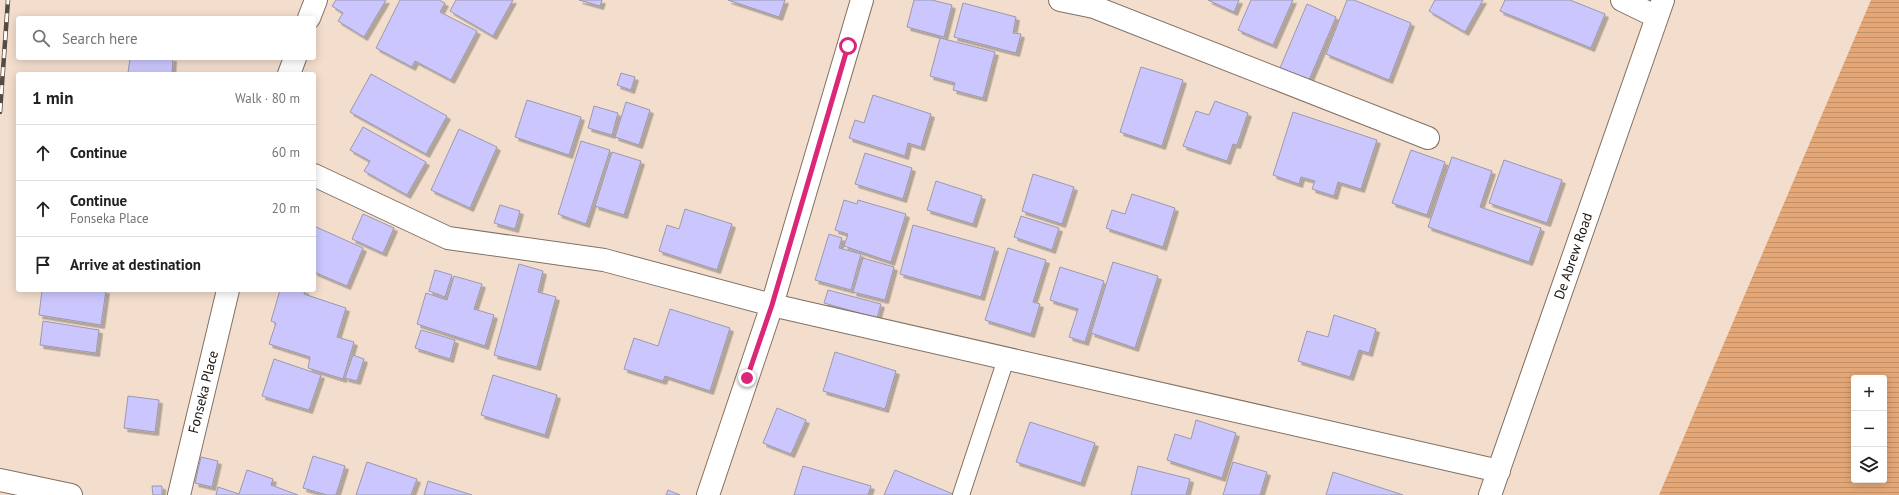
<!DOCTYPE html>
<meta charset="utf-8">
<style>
:root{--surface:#fff;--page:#f6f6f6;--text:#202124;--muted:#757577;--line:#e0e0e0}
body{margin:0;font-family:"PT Sans",sans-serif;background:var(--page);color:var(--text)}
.controls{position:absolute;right:12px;bottom:12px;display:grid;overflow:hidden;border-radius:4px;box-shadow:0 2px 10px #0003}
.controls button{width:36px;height:36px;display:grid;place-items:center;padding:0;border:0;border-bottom:1px solid var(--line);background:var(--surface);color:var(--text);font:20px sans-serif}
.stop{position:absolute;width:12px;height:12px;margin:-9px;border:3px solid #db2777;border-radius:50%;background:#fff}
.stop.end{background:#db2777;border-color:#fff;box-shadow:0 1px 4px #0008}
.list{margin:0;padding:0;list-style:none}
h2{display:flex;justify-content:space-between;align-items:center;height:52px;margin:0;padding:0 16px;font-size:17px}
h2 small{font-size:13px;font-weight:400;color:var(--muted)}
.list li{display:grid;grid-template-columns:26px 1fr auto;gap:12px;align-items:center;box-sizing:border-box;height:56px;padding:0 16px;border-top:1px solid var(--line)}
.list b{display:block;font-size:15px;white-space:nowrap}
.list p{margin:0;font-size:13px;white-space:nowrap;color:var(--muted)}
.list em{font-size:13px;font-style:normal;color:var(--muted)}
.icon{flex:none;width:22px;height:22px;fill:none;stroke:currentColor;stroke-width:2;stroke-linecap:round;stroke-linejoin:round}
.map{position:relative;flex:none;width:1899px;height:495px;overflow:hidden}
.search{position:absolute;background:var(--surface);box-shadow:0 2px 10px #0003;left:16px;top:16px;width:300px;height:44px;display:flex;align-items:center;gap:10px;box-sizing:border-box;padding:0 14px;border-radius:4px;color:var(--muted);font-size:15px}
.panel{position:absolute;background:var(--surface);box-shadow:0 2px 10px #0003;left:16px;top:72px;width:300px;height:220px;border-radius:4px}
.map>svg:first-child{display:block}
</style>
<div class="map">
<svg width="1899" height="495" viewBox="0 0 1899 495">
<defs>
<pattern id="water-rules" width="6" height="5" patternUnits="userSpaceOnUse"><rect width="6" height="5" fill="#e4a878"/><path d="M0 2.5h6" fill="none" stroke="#c39066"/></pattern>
<filter id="shadow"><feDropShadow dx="3.5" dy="3.5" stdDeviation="0" flood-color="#0004"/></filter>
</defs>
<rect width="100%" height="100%" fill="#f3dece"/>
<path fill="url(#water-rules)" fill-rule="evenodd" d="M1871 0H1899V495H1659ZM1854 378H1884V480H1854Z"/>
<path fill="#cbc7fe" stroke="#9a98ae" filter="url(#shadow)" d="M336 0H386L364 37 338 21 343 13 332 6Z
M400 0H439L445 3 440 12 477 31 451 80 415 61 412 67 376 48Z
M456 0H513L493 36 450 11Z
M579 0H602L600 6Z
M728 0H785L779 17Z
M914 0H932L952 5 944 37 907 27Z
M1208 0H1239L1234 12Z
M1251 0H1293L1273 45 1238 30Z
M1347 0H1354L1411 23 1389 80 1326 54Z
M1435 0H1483L1465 32 1429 11Z
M1505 0H1570L1605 14 1591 48 1500 11Z
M963 3 1016 17 1013 33 1021 34 1016 53 954 37Z
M1307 4 1336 17 1309 80 1280 68Z
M940 38 995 52 983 98 953 90 955 83 930 76Z
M130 58H173L172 74 128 73Z
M1141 67 1183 80 1162 146 1120 132Z
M621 73 635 77 631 90 617 85Z
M371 74 447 116 426 154 350 112Z
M873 95 931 114 921 147 908 143 905 156 849 138 855 120 864 123Z
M527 100 581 117 569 155 515 137Z
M1215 101 1248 113 1237 145 1233 144 1227 161 1183 146 1196 111 1209 115Z
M626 102 650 110 639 145 615 137Z
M594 106 618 113 612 135 588 128Z
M1293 112 1377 140 1361 189 1338 182 1334 196 1312 189 1315 181 1301 177 1299 184 1273 175Z
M363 127 426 162 407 195 364 171 370 161 350 150Z
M459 129 497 147 470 208 431 190Z
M581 141 610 150 586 224 558 214Z
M1411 150 1445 162 1427 215 1392 203Z
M612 152 641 161 624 215 595 206Z
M865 153 912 168 903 199 855 184Z
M1452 157 1492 171 1480 207 1541 228 1529 262 1428 227Z
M1504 160 1562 180 1547 223 1489 203Z
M1033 174 1074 187 1062 224 1022 211Z
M936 181 982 196 973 224 927 210Z
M1132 194 1175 208 1163 247 1106 228 1112 210 1125 214Z
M844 200 857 204 858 200 906 214 891 262 844 246 848 234 835 230Z
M500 205 520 211 515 229 494 223Z
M685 209 732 224 717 270 659 251 667 225 679 229Z
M363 214 394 228 383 253 352 239Z
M1021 216 1059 228 1052 250 1014 237Z
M913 225 995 248 981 297 900 274Z
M314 226 363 248 347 286 314 272Z
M829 234 842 238 839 248 861 254 851 290 815 280Z
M1008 248 1046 260 1033 302 1040 304 1031 334 985 320Z
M863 258 894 267 885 300 853 292Z
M1113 262 1158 276 1135 348 1091 333Z
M519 264 543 271 538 292 556 297 537 367 494 355Z
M1060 267 1104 281 1085 342 1069 337 1078 309 1050 300Z
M435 270 452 275 445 297 429 291Z
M454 276 482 284 474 309 494 315 485 346 417 324 426 293 447 300Z
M42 290H106L101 325 39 315Z
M280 290H305L304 294 346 308 337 337 354 342 343 379 308 368 310 357 269 344 276 323 271 321Z
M828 290 881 304 877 318 824 303Z
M670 309 730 328 710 391 665 376 663 381 624 369 634 338 658 346Z
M1334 315 1376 329 1369 353 1359 350 1350 377 1298 361 1307 331 1328 337Z
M43 321 99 330 96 353 40 345Z
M421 330 455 340 450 359 415 348Z
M835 352 896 371 885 409 823 391Z
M353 355 364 359 357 381 345 378Z
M274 359 321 375 309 410 262 396Z
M493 375 557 395 545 435 481 415Z
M128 396 159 400 155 432 124 428Z
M777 408 806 420 791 454 763 443Z
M1196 420 1236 433 1222 478 1167 460 1175 434 1191 439Z
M1030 422 1095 443 1081 483 1016 462Z
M313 456 345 466 336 495H327L303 488Z
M201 457 218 461 212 487 195 483Z
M367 462 417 479 411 495H356Z
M1233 462 1267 472 1260 495H1223Z
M803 466 871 486 868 495H794Z
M1138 466 1190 479 1186 495H1131Z
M247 470 273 479 271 485 298 495H216L218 487 239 494Z
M895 470 953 494 952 495H884Z
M1333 472 1403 495H1326Z
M428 481 472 495H424Z
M152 486H162V495H153Z
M668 490 680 495H666Z"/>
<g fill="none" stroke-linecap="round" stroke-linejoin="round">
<g stroke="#837062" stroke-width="18">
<path id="lane" d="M961 495 1006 359"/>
</g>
<g stroke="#837062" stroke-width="24">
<path id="street" d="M1060 0 1094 7 1428 138
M1622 0 1657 17
M309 18 316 0
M289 74 295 58
M314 175 448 238 604 260 772 305 1499 471
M0 480 71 495
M179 495 228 290
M708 495 772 305 862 0
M1490 495 1663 0"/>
</g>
<use href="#lane" stroke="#fff" stroke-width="16"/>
<use href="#street" stroke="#fff" stroke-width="22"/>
<g stroke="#564b42" stroke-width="4.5">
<path id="rail" d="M0 112 8 0"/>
</g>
<use href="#rail" stroke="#fff" stroke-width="3" stroke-dasharray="9" stroke-linecap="butt"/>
</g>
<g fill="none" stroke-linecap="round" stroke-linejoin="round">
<path stroke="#db2777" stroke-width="5" d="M747 378 772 305 848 46"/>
</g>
<g text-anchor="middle" stroke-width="3" stroke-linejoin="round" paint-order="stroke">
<g font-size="14" fill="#18110b" stroke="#fff">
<text transform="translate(1573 256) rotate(-71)" y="5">De Abrew Road</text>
<text transform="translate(203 392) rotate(-76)" y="5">Fonseka Place</text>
</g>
</g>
</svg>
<div class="controls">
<button>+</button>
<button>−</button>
<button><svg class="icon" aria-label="layers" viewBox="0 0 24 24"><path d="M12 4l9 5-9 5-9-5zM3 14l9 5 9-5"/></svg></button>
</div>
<div class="stop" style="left:848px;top:46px"></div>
<div class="stop end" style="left:747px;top:378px"></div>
<div class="search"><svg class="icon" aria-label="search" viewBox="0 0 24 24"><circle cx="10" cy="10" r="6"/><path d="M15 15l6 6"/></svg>Search here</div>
<section class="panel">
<h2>1 min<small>Walk · 80 m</small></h2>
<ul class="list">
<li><svg class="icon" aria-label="ahead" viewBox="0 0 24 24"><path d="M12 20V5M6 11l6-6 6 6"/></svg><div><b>Continue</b></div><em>60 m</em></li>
<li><svg class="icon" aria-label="ahead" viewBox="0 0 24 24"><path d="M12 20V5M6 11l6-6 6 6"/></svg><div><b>Continue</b><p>Fonseka Place</p></div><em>20 m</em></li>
<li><svg class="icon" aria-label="arrive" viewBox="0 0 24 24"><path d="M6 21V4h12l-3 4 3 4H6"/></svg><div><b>Arrive at destination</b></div></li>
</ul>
</section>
</div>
